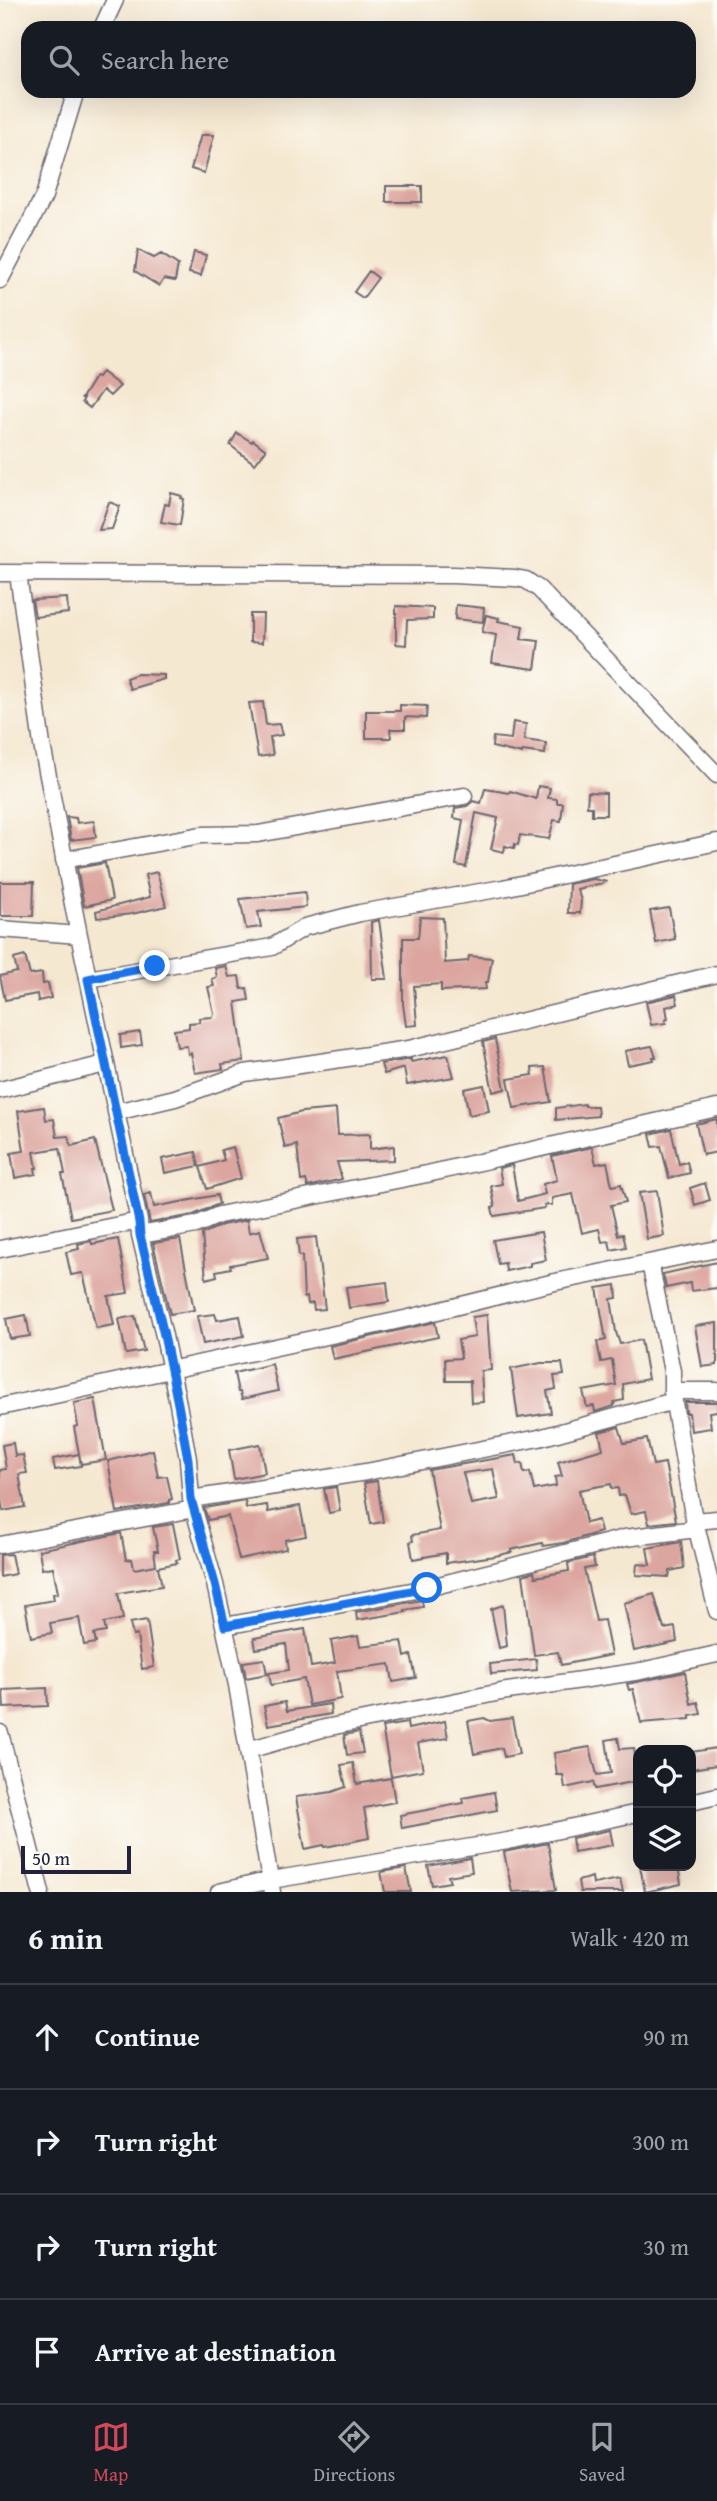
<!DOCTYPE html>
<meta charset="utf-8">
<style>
:root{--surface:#171b24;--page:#242831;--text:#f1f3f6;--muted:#9ea1a6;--line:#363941;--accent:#d1495b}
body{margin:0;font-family:"Gentium Book Plus",serif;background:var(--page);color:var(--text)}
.controls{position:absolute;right:21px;bottom:21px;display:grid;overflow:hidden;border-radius:14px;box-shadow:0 7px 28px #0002}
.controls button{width:63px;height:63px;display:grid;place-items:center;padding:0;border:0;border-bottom:2px solid var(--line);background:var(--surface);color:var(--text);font:35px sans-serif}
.scale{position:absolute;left:21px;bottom:18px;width:110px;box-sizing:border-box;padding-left:7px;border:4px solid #22223b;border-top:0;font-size:19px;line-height:24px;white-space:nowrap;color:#22223b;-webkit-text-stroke:5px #fdfcf7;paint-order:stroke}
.stop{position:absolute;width:21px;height:21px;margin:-16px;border:5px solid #1a73e8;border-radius:50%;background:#fff}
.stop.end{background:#1a73e8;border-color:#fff;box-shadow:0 2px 7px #0008}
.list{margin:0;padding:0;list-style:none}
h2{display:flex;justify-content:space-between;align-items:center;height:91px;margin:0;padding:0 28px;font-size:30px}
h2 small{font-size:23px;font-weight:400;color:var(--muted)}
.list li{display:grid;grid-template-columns:46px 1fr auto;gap:21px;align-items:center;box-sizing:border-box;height:105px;padding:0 28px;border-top:2px solid var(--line)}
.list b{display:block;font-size:26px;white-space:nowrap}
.list em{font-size:23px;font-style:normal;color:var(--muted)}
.icon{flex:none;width:38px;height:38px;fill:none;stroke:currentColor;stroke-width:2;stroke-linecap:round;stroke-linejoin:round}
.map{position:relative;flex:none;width:717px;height:1892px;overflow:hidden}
.search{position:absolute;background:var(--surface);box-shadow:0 7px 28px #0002;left:21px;right:21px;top:21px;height:77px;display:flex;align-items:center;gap:18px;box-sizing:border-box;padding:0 24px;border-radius:21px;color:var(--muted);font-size:26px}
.sheet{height:511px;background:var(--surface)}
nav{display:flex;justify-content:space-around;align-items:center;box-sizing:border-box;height:98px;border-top:2px solid var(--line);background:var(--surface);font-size:19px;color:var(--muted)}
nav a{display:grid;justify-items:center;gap:4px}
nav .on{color:var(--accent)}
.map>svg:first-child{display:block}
</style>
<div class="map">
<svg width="717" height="1892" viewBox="0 0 717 1892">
<rect width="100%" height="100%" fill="#fdfcf7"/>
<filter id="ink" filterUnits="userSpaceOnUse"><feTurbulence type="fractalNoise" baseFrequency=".0143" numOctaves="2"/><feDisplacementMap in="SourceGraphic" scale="14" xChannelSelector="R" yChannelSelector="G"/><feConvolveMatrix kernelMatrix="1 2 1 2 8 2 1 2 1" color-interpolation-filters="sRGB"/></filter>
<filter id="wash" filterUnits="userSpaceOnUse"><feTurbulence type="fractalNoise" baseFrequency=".00686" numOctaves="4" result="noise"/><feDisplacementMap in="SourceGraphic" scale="28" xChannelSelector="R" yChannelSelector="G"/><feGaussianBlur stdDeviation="1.57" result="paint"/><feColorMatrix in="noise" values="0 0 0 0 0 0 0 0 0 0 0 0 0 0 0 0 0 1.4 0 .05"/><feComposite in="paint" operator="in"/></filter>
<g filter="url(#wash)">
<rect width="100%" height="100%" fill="#f5e8d1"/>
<g id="blocks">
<path fill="#dca59f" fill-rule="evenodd" d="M201 135H214L204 173 191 169Z
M386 186H422V202H386Z
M138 250 154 258 161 254 178 265 175 281 164 279 159 286 135 271Z
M194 252 206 255 201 276 189 273Z
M369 271 378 278 363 298 354 292Z
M102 372 120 386 110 396 103 390 90 408 82 402 84 398H82L95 377 98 378Z
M237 433 252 442 253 440 266 450 255 464 230 445Z
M171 493 182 496 181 498 184 499 180 525 161 522 165 504 169 505Z
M109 502 120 506 112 529 99 530Z
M67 598 68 613 35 617 32 600Z
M456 605 484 608 483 622 455 619Z
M396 606 433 608V619L407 620 406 645 396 644Z
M250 614H263L262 643 250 642Z
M486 615 499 618 498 621 523 626 521 639 539 641 535 669 492 663 496 635 482 632Z
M137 674 164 675V679L130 689 126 678Z
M263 702 266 725 279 724 282 735 270 737 273 755 258 757 249 703Z
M400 705 427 706 426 718 405 717V729H390L391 738H366V711H400Z
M513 722 526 724 524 740 546 743 545 754 522 751V754L492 747 493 737 511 739Z
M538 786 550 788 548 798 557 799V803H563L561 821 554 820 549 839 520 835 518 845 515 844 514 848 505 846 504 852 491 849 498 818 476 813 466 867 456 865 463 820 454 818 455 808 467 806 473 801 481 803 485 789 509 793 510 791 536 799Z
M588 792 606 793V815H592V807H587Z
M67 817 76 818 77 823 94 821 96 837 71 840Z
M105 863 112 900 84 906 77 868Z
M157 872 166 906 132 914 97 918 96 911 150 897 145 875Z
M594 879 607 882 577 889 581 900 580 913H568L569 884Z
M0 882H34L33 916H0Z
M305 892 306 907 258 912 261 927 246 929 240 899Z
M669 908 675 939 656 943 650 911Z
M420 917 443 918 445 963 468 961 469 956 492 958 488 982H485L486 989 441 991V984L414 986 417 1025 406 1026 403 1004V938H418Z
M379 920 387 979H372L371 922Z
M25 956 30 975 42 973 43 984 48 983 51 998 38 1001 37 994 5 1000 0 976 17 972 14 959Z
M226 966 229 977 239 976 241 989 247 988 249 1000 236 1002 244 1061 222 1064 223 1069 195 1073 191 1053 188 1054 187 1046 177 1047 174 1030 189 1028V1023L200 1022 199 1018 213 1017 214 1013 208 987 214 986 212 979 217 977 215 968Z
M676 995 678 1004 666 1007 668 1019 665 1020 666 1023 651 1025 646 1002Z
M140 1032 142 1045 121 1048 120 1035Z
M495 1039 505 1089 493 1092 483 1042Z
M652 1046 656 1057H653L654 1060 628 1065 625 1051Z
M448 1055 454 1077 407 1085 404 1068 384 1074 381 1064 411 1059V1062Z
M545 1067 551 1102 514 1108 508 1079 533 1075 532 1068Z
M484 1085 489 1111 469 1115 464 1089Z
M584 1104 585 1106H597L598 1116 556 1120V1108Z
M44 1107 46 1120 54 1119 57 1137 69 1136 71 1146 95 1140 112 1210 71 1218 62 1174H65L60 1148 34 1152 37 1168H35L36 1174 15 1178 11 1153 24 1151 18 1111Z
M336 1109 338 1135 370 1134V1149L394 1146V1160L337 1162 342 1179 308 1187 306 1180 301 1181 297 1145 285 1148 278 1118 302 1112Z
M717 1119V1152L703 1155 696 1124Z
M671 1129 679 1164 687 1162 690 1173 669 1178 661 1146 653 1147 650 1134Z
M233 1147 241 1178 207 1189 200 1167 224 1160 221 1150Z
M592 1147 596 1164 607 1162 612 1186 621 1184 626 1202 611 1205 618 1235 623 1234 626 1247 611 1250 609 1241 602 1242 599 1229 582 1233 573 1194 552 1198V1205H544L545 1208 494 1216 492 1208 495 1207 491 1186 502 1184 499 1168 512 1165 518 1201 545 1194 543 1184 557 1180 552 1156Z
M196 1152 199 1166 165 1173 162 1159Z
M705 1183 710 1200 695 1205 690 1188Z
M657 1191 664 1236 647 1239 639 1193Z
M151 1193 154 1207 217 1195 219 1204 193 1215 150 1223 144 1195Z
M247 1220 249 1233 260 1230 268 1258 230 1265 231 1268 216 1271 217 1276 206 1279 202 1234 222 1225Z
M541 1232 546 1260 530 1263V1266L506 1271 505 1263 498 1264 493 1240Z
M316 1237 325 1309 314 1310 313 1303 308 1304 307 1297 304 1298 302 1256H299L297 1239Z
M118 1239 128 1293 108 1296 114 1325 96 1328 83 1273 71 1275 66 1252 79 1249 78 1244 91 1241 92 1244Z
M180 1239 194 1310 170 1314 153 1243Z
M717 1262V1288L691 1291 690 1283 666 1288 663 1274Z
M387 1282 389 1302 349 1308 346 1287Z
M616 1285 617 1298 611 1299 616 1332 620 1344 641 1340 648 1379 623 1384 624 1400 614 1402V1406L595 1412 594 1406 587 1407 583 1391 616 1385 612 1360 601 1362 597 1342 606 1340 597 1288Z
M215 1314 217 1320 240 1316 244 1336 203 1344 197 1316Z
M26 1315 30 1336 10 1339 6 1319Z
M487 1315 491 1370 481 1371 483 1402 471 1403 470 1381H446L445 1359 461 1358 458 1340 475 1337 472 1317Z
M135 1316 144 1351 126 1354 119 1319Z
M435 1322 438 1337 333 1359 330 1346Z
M717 1323V1365L702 1367 695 1326Z
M541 1363H562L564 1375 554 1376 556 1389 547 1391 551 1413 518 1418 511 1369Z
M272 1364 278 1391 242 1399 240 1392H238L234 1373Z
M95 1399 106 1460 81 1464 74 1427 78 1426 74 1403Z
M685 1402H717V1411L709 1412 711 1428 691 1431 689 1413H686Z
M619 1427 624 1443 647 1439 653 1465 665 1463 676 1521 649 1524 646 1511 631 1514 625 1495 619 1496 618 1488 612 1489 611 1484 579 1490 586 1523 598 1520 601 1532 563 1543 543 1546 542 1543 511 1550 512 1552 495 1556 446 1563V1553L413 1559 410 1542 413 1541 412 1535 440 1530 429 1470 516 1455 518 1464 522 1463 524 1473 530 1472 534 1490 556 1486 555 1477 562 1476 558 1462 603 1449 599 1432ZM493 1469 499 1499 471 1504 463 1473Z
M13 1443 15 1456 23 1455 27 1473 19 1474 25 1507 3 1511 0 1496V1470L6 1469 2 1445Z
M260 1444 265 1473 234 1479 229 1450Z
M153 1450 158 1477 167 1476 172 1499 169 1500V1503L117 1512 108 1461Z
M79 1454 81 1466 55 1470 53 1459Z
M377 1481 383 1522 371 1524 364 1483Z
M336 1487 340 1511 329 1513 324 1489Z
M245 1501 246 1508 267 1505 268 1512 300 1506 306 1536 285 1540 286 1549 239 1559 228 1516 208 1520 204 1508Z
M173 1524 180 1559 176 1560 177 1563 158 1567 162 1586 118 1593 123 1619 104 1623 106 1632 94 1634 96 1643 84 1645 79 1618 50 1623 52 1633 31 1637 25 1605 54 1600 53 1594 58 1593 53 1567 42 1569 39 1550 121 1533 126 1560 132 1559 134 1569 156 1565 154 1551H158L153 1527Z
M681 1542 684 1568 670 1571 669 1577 636 1575 637 1564 650 1565 647 1548Z
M11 1554 15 1574 0 1577V1555Z
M593 1557 595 1567 584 1569 596 1621 604 1620 611 1655 561 1665 558 1652 534 1655 523 1575 534 1572 535 1577 569 1571 568 1563Z
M654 1594 664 1629 675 1627 677 1642 634 1651 624 1603Z
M422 1600 423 1607 405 1610 406 1612 357 1620 356 1612Z
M503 1605 507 1646 499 1648 491 1609Z
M147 1620 154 1667 142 1669 137 1635 133 1636 130 1623Z
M305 1629 311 1667 335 1663 331 1641 358 1636 360 1646 402 1641 405 1657 411 1655 416 1678 393 1682 390 1664 337 1671 341 1699 309 1705 304 1679 271 1685 269 1673 289 1670 286 1644 256 1649 254 1638Z
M264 1659 267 1674 246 1678 243 1662Z
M536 1659 537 1670 491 1674 490 1664Z
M685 1672 691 1704 698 1702 701 1714 690 1716V1719L641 1723 633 1689 629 1690 627 1684Z
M47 1688 48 1706 4 1708 3 1690Z
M285 1702 287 1711 330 1704 331 1714 268 1725 264 1706Z
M484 1718 490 1721 512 1718 519 1754 504 1757 502 1748 474 1754 468 1721Z
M445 1721 448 1738 418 1743 423 1770 391 1776 382 1727 407 1723 408 1729Z
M359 1732 363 1753 347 1755 344 1735Z
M618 1738 620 1749 634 1748 638 1781 595 1789 593 1782 565 1788 563 1775H557L554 1753 590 1747 597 1775 611 1773 606 1740Z
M717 1748V1765L691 1769V1752Z
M353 1763 357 1784 391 1778 395 1802 364 1808 369 1838 325 1847 324 1845 305 1849 296 1797 332 1792 346 1787 341 1765Z
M494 1792 497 1810 402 1828 400 1815 464 1803 463 1798Z
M610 1830 613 1845 574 1852 572 1838Z
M548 1843 556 1890 512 1892 504 1852Z
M470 1858 472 1872 448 1876 450 1882 432 1885 428 1866Z
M640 1866H678L681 1884 645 1892Z
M406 1868 411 1892H385L381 1872Z
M592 1877 593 1884 620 1879 623 1892H580L578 1881Z"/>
</g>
</g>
<g filter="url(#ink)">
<use href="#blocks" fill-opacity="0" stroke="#6c6770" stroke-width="2"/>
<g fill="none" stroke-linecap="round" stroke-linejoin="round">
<g stroke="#6c6770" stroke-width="19">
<path id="street" d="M102 28 115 0
M0 280 44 196 76 91
M0 573 453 575 515 578 526 580 539 589 717 775
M18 574 42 745 79 935 139 1221 140 1235 164 1336 178 1404 188 1459 191 1499 215 1584 237 1685 272 1892
M64 860 201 835 258 834 464 796
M0 929 79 935
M88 979 272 947 305 927 360 913 503 888 717 842
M0 1090 105 1064
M116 1112 175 1098 245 1073 409 1049 717 974
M140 1235 196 1225 219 1215 427 1174 717 1108
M0 1249 139 1221
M650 1263 672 1371V1391L692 1509 717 1611
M672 1391H717
M0 1407 409 1318 555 1282 717 1249
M191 1499 366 1472 539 1438 674 1401
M694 1521 717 1519
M0 1545 194 1509
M225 1626 427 1588 625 1538 696 1529
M0 1733 41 1892
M248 1750 325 1728 501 1692 641 1671 717 1654
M691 1802 717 1796
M219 1892 271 1880 508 1841 638 1813"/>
</g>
<use href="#street" stroke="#fff" stroke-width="16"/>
</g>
</g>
<g fill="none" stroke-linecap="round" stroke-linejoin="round" filter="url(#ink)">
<path stroke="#1a73e8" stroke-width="9" d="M155 966 88 979 139 1222 140 1235 164 1335 178 1404 188 1459 191 1499 215 1584 225 1626 427 1588"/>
</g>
</svg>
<div class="controls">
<button><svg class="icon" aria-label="locate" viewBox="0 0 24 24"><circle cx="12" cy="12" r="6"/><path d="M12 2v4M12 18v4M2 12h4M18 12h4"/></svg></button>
<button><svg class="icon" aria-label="layers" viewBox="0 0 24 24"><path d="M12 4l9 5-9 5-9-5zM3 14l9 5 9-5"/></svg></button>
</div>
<div class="scale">50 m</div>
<div class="stop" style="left:427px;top:1588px"></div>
<div class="stop end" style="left:155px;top:966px"></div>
<div class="search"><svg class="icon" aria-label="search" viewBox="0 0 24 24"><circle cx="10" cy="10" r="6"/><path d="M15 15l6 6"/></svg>Search here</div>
</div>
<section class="sheet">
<h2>6 min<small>Walk · 420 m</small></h2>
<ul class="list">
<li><svg class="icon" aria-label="ahead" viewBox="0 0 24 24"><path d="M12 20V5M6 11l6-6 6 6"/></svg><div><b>Continue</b></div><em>90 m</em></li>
<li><svg class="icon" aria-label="right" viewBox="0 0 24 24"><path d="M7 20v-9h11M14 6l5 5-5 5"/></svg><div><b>Turn right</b></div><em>300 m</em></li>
<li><svg class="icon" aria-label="right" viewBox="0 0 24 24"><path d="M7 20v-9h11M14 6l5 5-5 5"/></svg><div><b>Turn right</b></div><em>30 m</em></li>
<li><svg class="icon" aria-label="arrive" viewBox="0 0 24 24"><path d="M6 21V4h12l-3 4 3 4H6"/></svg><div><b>Arrive at destination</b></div></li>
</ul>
</section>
<nav>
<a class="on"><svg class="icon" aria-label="map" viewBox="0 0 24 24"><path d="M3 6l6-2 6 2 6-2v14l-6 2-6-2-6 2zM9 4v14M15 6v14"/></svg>Map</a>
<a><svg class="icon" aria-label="directions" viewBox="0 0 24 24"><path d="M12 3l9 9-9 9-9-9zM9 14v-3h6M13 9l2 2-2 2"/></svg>Directions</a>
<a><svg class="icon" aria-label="saved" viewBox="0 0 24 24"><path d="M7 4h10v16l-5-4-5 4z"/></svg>Saved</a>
</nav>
